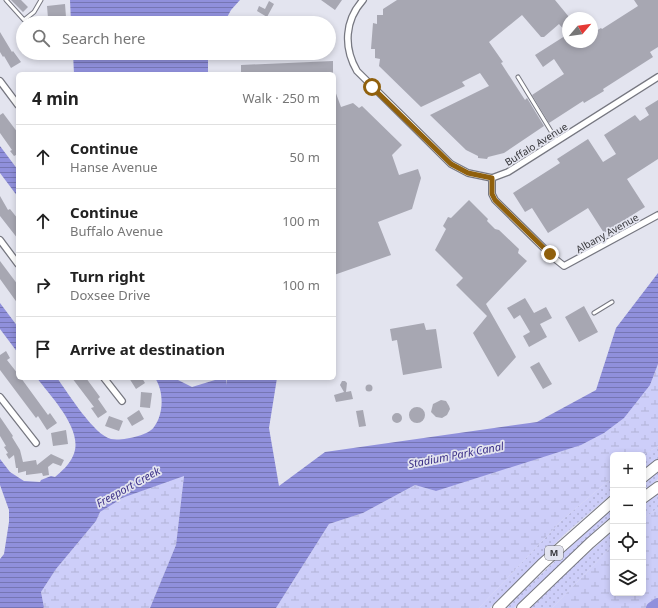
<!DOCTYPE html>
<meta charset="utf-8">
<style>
:root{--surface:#fff;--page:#f6f6f6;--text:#222;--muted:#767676;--line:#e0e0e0}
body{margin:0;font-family:"Noto Sans",sans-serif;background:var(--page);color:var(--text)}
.controls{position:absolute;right:12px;bottom:12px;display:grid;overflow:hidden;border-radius:6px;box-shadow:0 2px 6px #0003}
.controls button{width:36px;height:36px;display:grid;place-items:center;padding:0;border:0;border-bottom:1px solid var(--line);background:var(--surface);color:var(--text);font:20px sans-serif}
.compass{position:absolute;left:562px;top:12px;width:36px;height:36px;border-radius:50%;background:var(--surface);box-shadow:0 2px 6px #0003;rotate:61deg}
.stop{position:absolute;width:12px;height:12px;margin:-9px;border:3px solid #90600c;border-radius:50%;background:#fff}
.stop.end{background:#90600c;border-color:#fff;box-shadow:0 1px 4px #0008}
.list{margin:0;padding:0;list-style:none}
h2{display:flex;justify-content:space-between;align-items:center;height:52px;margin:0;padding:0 16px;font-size:17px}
h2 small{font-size:13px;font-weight:400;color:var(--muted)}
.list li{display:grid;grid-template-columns:26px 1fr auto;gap:12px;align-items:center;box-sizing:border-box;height:64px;padding:0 16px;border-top:1px solid var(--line)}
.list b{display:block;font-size:15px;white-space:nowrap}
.list p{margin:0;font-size:13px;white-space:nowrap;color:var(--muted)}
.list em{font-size:13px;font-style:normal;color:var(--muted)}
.icon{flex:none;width:22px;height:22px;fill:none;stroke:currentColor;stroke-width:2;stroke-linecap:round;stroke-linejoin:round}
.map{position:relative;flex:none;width:658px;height:608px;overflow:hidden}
.search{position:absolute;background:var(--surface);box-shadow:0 2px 6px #0003;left:16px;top:16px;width:320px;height:44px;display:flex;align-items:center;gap:10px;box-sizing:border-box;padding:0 14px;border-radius:22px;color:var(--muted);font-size:15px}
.panel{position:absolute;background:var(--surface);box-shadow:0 2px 6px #0003;left:16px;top:72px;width:320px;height:308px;border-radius:6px}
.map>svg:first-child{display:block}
</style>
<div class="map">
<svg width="658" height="608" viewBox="0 0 658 608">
<defs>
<pattern id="grass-dots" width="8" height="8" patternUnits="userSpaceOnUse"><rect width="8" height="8" fill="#cdcef9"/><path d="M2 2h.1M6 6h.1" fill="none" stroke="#b1b2d6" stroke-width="1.8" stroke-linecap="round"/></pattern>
<pattern id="wetland-marsh" width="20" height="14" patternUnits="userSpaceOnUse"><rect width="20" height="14" fill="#cdcef9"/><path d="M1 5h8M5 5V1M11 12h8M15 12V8" fill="none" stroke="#b1b2d6"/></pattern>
<pattern id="water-rules" width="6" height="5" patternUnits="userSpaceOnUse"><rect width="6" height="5" fill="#9090dc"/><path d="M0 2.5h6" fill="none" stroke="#7676b4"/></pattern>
</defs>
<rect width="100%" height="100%" fill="#e3e4ef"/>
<path fill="url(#grass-dots)" d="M658 446V459L643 470V455Z
M658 472V479L643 492V485Z
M613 477V493L567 532 490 608H479L562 520Z
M658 493V508L643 519V506Z
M613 509V516L601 525 514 608H507L521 593 598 521Z
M613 531V545L552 608H530L577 563Z"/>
<path fill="url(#wetland-marsh)" d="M658 364V446L643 455H613V477L562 520 479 608H276L329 524 363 513 415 485 436 491 650 385Z
M184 475 176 545 150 608H43L44 606 41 592 56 569 96 521 100 512 113 504 122 498Z
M658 508V604L652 608H552L613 545V593H643V519Z"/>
<path fill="url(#water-rules)" d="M70 0H240L231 10 224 23H71Z
M73 53H211L208 60V74H74Z
M0 146 18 170V197L0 173Z
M658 273V364L650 385 624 418 604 433 581 445 436 491 415 485 363 513 329 524 276 608H150L176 545 184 476 122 498 113 504 100 512 96 521 56 569 41 592 44 607 43 608H0V559L4 554 9 522V510L0 485V459L10 472 24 481 40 482 41 480 51 476 55 477C62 471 69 465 73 456 85 431 51 397 37 378H57C68 393 94 435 111 439 122 441 148 436 154 427 164 414 164 391 155 378H174L192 387 215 380 217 378H226V385L227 378H277L269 428 279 486 325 452 537 422 596 390 616 328Z
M0 303 18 327V353L0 329Z"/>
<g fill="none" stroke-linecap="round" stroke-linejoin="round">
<path stroke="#9090dc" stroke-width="12" d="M652 608 658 604"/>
</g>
<path fill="#a7a7b2" d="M11 0H21L28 7 23 12Z
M321 0H342L335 10Z
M397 0H555L569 17 565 31 559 24 544 37H541L522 15 489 42 503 62 501 63 525 100 527 98 544 126 504 153 488 157 487 159 478 158V156L466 150 430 115 489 86 480 73 462 82 465 86 421 107 379 66 380 59 375 58V49H371L373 23 377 24V15H383V9Z
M634 0H658V47L650 52 653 57 603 89 604 91 584 103 583 101 549 123 532 95 564 74 554 59 543 67 535 55 568 34V42H592V24L596 31 601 28 602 29 638 6Z
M269 1 274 4 267 17 257 11 259 6 265 9Z
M65 4 66 17 48 18 47 6Z
M0 32 12 52 13 51 21 62 11 68 4 56 3 57 0 52Z
M333 61V74H241V65Z
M334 88 341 107 353 103 359 108 362 106 402 145 392 155 399 175 418 169 421 178 412 209 378 222 391 255 334 275Z
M658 100V159L627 179 645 207 604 233 588 208 548 233 532 208 525 212 513 193 560 163 557 159 588 139 603 162 616 154 604 135 635 115 640 121 649 115 645 108Z
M3 113 18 133V154L14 156 10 151 12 150 0 133V115Z
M0 196 8 210 10 209 18 219V239L0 216Z
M469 200 488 219 487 221 495 229 499 230 519 249 518 253 527 261 486 304 516 357 498 377 473 333 487 316 456 285 463 278 435 250 446 229 443 226 448 217 451 218Z
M0 261 18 285V304L0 279Z
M525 298 534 313 546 307 552 318 540 324 547 337 529 347 523 336 530 332 520 315 514 319 507 308Z
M584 306 598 332 579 342 565 317Z
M424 323 426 330 436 329 442 368 403 375 397 340 392 341 390 329Z
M6 351 10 358 7 360 18 374V378H21L48 415 50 413 57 423 47 430 38 416 36 418 0 370V355Z
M539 362 552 384 543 389 530 367Z
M72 378H86L100 397 98 399 107 412 98 418 91 408 94 407Z
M129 378H142L145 383 136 389Z
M342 381H345L347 383 346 392 351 391 353 399 336 402 334 395 344 392 340 385Z
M365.5 388a3.5 3.5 0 1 1 7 0a3.5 3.5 0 1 1-7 0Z
M141 392 152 393 150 408 140 407Z
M441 400 446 401 449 406 450 409 447 415 442 418 436 417 431 412 433 404Z
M409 415a8 8 0 1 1 16 0a8 8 0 1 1-16 0Z
M139 410 144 419 132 426 127 418Z
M363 410 366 426 359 427 356 411Z
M392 418a5 5 0 1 1 10 0a5 5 0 1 1-10 0Z
M109 416 123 421 119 431 105 426Z
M0 417 13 436 12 437 20 450 23 462 36 460 37 465 51 454 64 460 61 466 53 463 48 467 49 475 43 476 42 473 26 475V471L18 473V468H16L14 455 9 459 6 454 8 453 4 447 6 446 0 436Z
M66 430 68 444 53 446 51 433Z"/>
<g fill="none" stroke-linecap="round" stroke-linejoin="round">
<g stroke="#767780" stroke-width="5">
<path id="lane" d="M6 0 24 20 34 12 41 0
M518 77 557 141
M594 313 612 302"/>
</g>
<g stroke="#767780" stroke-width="8">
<path id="street" d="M363 0C345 20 343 47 357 71L451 164 468 173 492 178 508 172 658 77
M0 81 18 105
M492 178V194L495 200 554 258 564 266 658 215
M0 240 18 264
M104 378 122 401
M0 397 36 443"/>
</g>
<g stroke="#767780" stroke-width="12">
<path id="highway" d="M643 477 658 465
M643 498 658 487
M498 608 542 564 613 501
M522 608 590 543 613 523"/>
</g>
<use href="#lane" stroke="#fff" stroke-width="3"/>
<use href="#street" stroke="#fff" stroke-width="5.5"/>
<use href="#highway" stroke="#fff" stroke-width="10"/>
</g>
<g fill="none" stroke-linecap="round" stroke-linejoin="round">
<path stroke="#90600c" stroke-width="5" d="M372 87 451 164 468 173 492 178V194L495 200 550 254"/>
</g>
<g text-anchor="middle" stroke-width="3.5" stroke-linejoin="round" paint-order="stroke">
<rect fill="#e3e4ef" stroke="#6b6b71" stroke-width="1" x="545" y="546" width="18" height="14" rx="3"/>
<g font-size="9" font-weight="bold" fill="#37373b">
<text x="554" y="556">M</text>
</g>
<g font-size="10" fill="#37373b" stroke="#e3e4ef">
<text transform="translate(536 144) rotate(-32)" y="4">Buffalo Avenue</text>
<text transform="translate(607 233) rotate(-29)" y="4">Albany Avenue</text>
</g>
<g font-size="11" font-style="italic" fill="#3b2f87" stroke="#e3e4ef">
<text transform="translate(456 455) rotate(-11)" y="4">Stadium Park Canal</text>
<text transform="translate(128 487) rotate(-29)" y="4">Freeport Creek</text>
</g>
</g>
</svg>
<div class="controls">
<button>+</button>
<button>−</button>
<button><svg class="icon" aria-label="locate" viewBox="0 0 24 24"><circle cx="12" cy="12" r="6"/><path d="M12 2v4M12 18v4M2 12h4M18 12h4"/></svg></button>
<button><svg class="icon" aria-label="layers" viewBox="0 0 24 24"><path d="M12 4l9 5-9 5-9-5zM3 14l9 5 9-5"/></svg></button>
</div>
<svg class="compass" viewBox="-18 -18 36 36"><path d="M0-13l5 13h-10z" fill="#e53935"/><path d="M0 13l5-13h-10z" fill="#767676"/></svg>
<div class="stop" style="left:372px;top:87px"></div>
<div class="stop end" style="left:550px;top:254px"></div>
<div class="search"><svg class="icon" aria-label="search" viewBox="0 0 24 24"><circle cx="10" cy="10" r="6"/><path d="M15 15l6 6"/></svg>Search here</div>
<section class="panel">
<h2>4 min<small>Walk · 250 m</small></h2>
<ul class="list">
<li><svg class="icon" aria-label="ahead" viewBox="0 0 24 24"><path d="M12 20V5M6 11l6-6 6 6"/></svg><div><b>Continue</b><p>Hanse Avenue</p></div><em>50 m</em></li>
<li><svg class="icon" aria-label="ahead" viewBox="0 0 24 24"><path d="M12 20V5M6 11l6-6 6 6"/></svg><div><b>Continue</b><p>Buffalo Avenue</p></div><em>100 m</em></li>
<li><svg class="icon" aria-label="right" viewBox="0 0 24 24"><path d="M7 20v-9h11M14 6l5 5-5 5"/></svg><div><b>Turn right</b><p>Doxsee Drive</p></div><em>100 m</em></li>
<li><svg class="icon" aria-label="arrive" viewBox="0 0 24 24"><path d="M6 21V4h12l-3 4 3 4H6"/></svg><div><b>Arrive at destination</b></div></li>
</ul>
</section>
</div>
